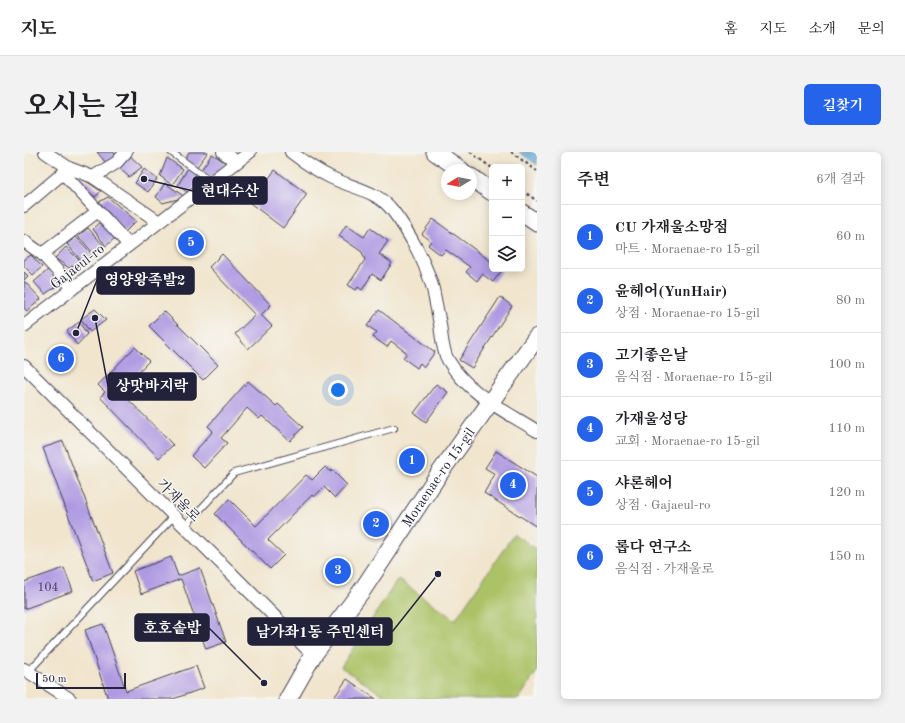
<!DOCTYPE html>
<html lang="ko">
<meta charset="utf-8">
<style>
:root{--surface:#fff;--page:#f2f2f2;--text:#202124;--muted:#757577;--line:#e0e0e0;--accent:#2563eb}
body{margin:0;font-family:"Old Standard TT","Noto Serif KR",serif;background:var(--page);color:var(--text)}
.controls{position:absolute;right:12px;top:12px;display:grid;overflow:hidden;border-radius:6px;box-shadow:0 2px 10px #0003}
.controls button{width:36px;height:36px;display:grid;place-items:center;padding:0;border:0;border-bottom:1px solid var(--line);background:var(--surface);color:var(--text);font:20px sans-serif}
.compass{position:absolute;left:417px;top:12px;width:36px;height:36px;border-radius:50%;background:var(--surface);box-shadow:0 2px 10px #0003;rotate:260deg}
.scale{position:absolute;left:12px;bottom:10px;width:90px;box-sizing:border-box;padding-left:4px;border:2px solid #22223b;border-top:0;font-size:11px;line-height:14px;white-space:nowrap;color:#22223b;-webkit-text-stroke:3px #f6f6f2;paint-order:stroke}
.you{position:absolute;left:314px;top:238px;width:14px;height:14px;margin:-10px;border:3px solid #fff;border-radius:50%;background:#1a73e8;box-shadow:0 0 0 6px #1a73e833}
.badge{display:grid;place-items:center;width:26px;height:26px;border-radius:50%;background:var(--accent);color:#fff;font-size:13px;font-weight:700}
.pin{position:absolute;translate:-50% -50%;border:2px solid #fff;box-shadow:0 1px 4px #0006}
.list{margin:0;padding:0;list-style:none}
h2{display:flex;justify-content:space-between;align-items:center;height:52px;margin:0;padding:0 16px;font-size:17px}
h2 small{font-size:13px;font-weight:400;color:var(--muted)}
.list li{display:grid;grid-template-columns:26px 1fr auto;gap:12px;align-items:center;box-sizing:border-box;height:64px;padding:0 16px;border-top:1px solid var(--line)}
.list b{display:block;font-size:15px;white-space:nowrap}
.list p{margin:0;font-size:13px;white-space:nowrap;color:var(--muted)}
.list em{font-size:13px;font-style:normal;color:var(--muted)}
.icon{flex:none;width:22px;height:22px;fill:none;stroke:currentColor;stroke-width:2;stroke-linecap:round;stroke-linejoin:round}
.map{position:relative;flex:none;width:513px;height:547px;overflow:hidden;border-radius:6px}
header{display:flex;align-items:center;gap:24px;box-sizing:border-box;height:56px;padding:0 20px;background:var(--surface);border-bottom:1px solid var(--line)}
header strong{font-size:19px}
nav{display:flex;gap:22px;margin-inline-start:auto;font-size:14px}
.intro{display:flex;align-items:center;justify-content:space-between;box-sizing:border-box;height:96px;padding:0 24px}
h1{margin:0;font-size:28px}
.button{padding:10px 18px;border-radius:6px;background:var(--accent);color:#fff;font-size:14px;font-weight:700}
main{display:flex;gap:24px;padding:0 24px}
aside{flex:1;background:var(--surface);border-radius:6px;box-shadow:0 2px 10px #0003}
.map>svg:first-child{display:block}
</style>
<header>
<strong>지도</strong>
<nav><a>홈</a><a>지도</a><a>소개</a><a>문의</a></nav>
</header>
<div class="intro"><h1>오시는 길</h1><a class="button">길찾기</a></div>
<main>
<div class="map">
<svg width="513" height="547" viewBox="0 0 513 547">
<rect width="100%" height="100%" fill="#f6f6f2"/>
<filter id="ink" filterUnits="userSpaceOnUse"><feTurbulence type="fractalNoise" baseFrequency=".025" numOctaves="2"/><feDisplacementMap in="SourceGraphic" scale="8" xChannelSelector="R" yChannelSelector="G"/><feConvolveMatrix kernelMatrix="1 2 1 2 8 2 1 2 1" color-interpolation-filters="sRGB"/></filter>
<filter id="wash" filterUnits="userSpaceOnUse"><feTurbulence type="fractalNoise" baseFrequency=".012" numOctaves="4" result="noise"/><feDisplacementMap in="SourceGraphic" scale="16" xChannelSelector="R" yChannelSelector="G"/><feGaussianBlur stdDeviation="0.9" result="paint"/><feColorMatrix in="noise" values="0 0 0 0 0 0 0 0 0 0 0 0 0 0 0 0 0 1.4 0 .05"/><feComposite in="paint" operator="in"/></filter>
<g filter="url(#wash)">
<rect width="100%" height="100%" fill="#f1e5cd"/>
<path fill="#acc266" stroke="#677250" d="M490 382 513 398V519L495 547H365L317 515 374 427 431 468Z"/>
<path fill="#59a4d1" stroke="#3e6386" d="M495 0H513V13Z"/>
<g id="blocks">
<path fill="#af9ae2" d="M73 0H89L93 4 83 12Z
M165 0H184L172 16 161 7Z
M104 2 118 15 105 25 93 14Z
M188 2 202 11 187 26 177 18Z
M143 6 159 17 148 33 136 24Z
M164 16 178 25 165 42 154 33Z
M120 17 133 27 124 40 111 31Z
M251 18 283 42 259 76 226 51Z
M56 25 77 39 71 45 50 28Z
M141 31 161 45 139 51 132 45Z
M84 45 112 69 101 80 75 50Z
M409 67 468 110V117L478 118 469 130 458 122 453 129 442 120 446 115 422 98 417 103 404 93 407 89 398 82Z
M79 68 93 84 82 94 69 77Z
M322 73 340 85 346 76 364 89 355 102 368 111 357 128 348 122 338 138 334 135 332 138 324 133 341 108 338 100 315 84Z
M64 76 80 94 70 102 54 84Z
M52 85 68 102 59 111 43 92Z
M42 95 57 110 45 116 31 106Z
M198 102 247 153 237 163 248 174 224 197 211 182 231 163 185 115Z
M7 103 18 115 9 123 0 114V108Z
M24 118 37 131 21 142 10 130Z
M0 120 4 124 0 128Z
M0 129 17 147 3 159 0 156Z
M476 145 488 154 448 216 435 208Z
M71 157 82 168 66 180 57 167Z
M355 158 411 200 400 215 396 211 393 216 379 206 383 201 367 189 363 195 349 185 353 180 343 174Z
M140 159 194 213 179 228 125 174Z
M55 170 63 182 53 193 43 179Z
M111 195 125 209 96 239 149 293 135 306 76 245 81 240 74 233Z
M224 229 252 254 254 252 279 275 266 289 238 264 235 267 223 256 197 286 203 291 180 316 167 304 189 279 184 274Z
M412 232 424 240 402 270 390 261Z
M39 289 89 421 69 429 19 296Z
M472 299 513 325V375L460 341 471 322 461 316Z
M301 315 307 320 308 318 323 333 311 346 300 335 290 345 288 343 244 388 260 403 246 417 191 362 205 347 232 374 282 323 288 328Z
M147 405 154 424 176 416 202 490 182 497 157 427 117 442 109 419Z
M40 416 49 439 0 457V430Z
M79 472 102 539 172 514 180 536 149 547H84L61 478Z
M323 527 352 547H309Z"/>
</g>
</g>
<g filter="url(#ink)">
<use href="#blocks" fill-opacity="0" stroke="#413f51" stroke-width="1"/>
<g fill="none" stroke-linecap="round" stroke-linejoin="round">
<g stroke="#413f51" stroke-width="8">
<path id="service" d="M147 0 187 29
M161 374 210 321 370 276
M4 520 150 364"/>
</g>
<g stroke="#413f51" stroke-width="14">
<path id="minor" d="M21 0 45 16 69 25 135 70
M199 0 213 10
M267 0C280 10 293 19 308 26 329 36 354 39 369 59 385 80 402 111 409 137 411 147 413 157 415 167 418 180 417 196 424 208 444 242 481 259 513 279
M39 21 105 93
M69 25 92 11 102 0
M0 54 45 16
M0 89 18 102 49 136
M18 102 74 59
M0 174 226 0
M0 214 289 503
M0 517 46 547"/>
</g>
<g stroke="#413f51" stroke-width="19">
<g id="secondary">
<path d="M411 0 437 18"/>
<path d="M447 25 468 40"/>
<path d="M498 61 513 71"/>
<path id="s1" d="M264 547 289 503 339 437 415 322 513 185"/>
</g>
</g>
<path stroke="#413f51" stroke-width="2" stroke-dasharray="3 3" stroke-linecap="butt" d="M446 0 468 16
M487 0 513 19
M498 38 513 49"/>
<use href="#service" stroke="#fff" stroke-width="6"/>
<use href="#minor" stroke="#fff" stroke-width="12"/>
<use href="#secondary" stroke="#fff" stroke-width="17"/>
</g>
</g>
<g text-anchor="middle" stroke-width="3" stroke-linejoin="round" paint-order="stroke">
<g font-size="12" fill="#454065">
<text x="24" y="439">104</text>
</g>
<g font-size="14" fill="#22223b" stroke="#f6f6f2">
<text transform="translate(53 114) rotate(-38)" y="5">Gajaeul-ro</text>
<text dy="5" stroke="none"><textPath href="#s1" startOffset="268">Moraenae-ro 15-gil</textPath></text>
<text transform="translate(155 348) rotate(45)" y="5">가재울로</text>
</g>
</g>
<path fill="none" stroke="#22223b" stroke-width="1.5" d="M120 27L169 39M52 181L73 128M71 166L84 234M240 531L185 476M414 422L368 480"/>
<g fill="#22223b" stroke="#f6f6f2" stroke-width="1.5">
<circle cx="120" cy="27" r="4"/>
<circle cx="52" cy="181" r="4"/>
<circle cx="71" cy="166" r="4"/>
<circle cx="240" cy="531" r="4"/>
<circle cx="414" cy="422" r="4"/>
</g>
<g fill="#22223b" stroke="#22223b" stroke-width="1.5">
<rect x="169" y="25" width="74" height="27" rx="4"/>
<rect x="73" y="115" width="97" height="27" rx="4"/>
<rect x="84" y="221" width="88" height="27" rx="4"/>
<rect x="111" y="462" width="74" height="27" rx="4"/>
<rect x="224" y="466" width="144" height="27" rx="4"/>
</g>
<g font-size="15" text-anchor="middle" font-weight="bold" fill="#fff">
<text x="206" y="44">현대수산</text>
<text x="121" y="133">영양왕족발2</text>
<text x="128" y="239">상맛바지락</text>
<text x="148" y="481">호호솥밥</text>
<text x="296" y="485">남가좌1동 주민센터</text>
</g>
</svg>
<div class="controls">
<button>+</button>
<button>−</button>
<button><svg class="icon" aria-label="layers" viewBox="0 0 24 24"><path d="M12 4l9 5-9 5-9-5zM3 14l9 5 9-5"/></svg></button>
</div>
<svg class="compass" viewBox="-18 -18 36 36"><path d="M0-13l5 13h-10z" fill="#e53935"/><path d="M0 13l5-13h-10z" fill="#757577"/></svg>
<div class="scale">50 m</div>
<div class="you"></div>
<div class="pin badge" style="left:388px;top:309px">1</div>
<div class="pin badge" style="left:352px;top:372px">2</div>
<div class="pin badge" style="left:314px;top:419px">3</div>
<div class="pin badge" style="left:489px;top:333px">4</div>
<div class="pin badge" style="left:167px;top:91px">5</div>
<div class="pin badge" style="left:37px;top:207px">6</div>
</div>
<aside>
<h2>주변<small>6개 결과</small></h2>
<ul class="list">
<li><span class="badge">1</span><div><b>CU 가재울소망점</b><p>마트 · Moraenae-ro 15-gil</p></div><em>60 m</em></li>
<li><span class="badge">2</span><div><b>윤헤어(YunHair)</b><p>상점 · Moraenae-ro 15-gil</p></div><em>80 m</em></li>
<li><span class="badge">3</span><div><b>고기좋은날</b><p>음식점 · Moraenae-ro 15-gil</p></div><em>100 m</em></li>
<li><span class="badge">4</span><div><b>가재울성당</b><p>교회 · Moraenae-ro 15-gil</p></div><em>110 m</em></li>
<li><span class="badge">5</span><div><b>샤론헤어</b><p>상점 · Gajaeul-ro</p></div><em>120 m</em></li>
<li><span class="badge">6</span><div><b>롭다 연구소</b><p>음식점 · 가재울로</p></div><em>150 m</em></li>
</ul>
</aside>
</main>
